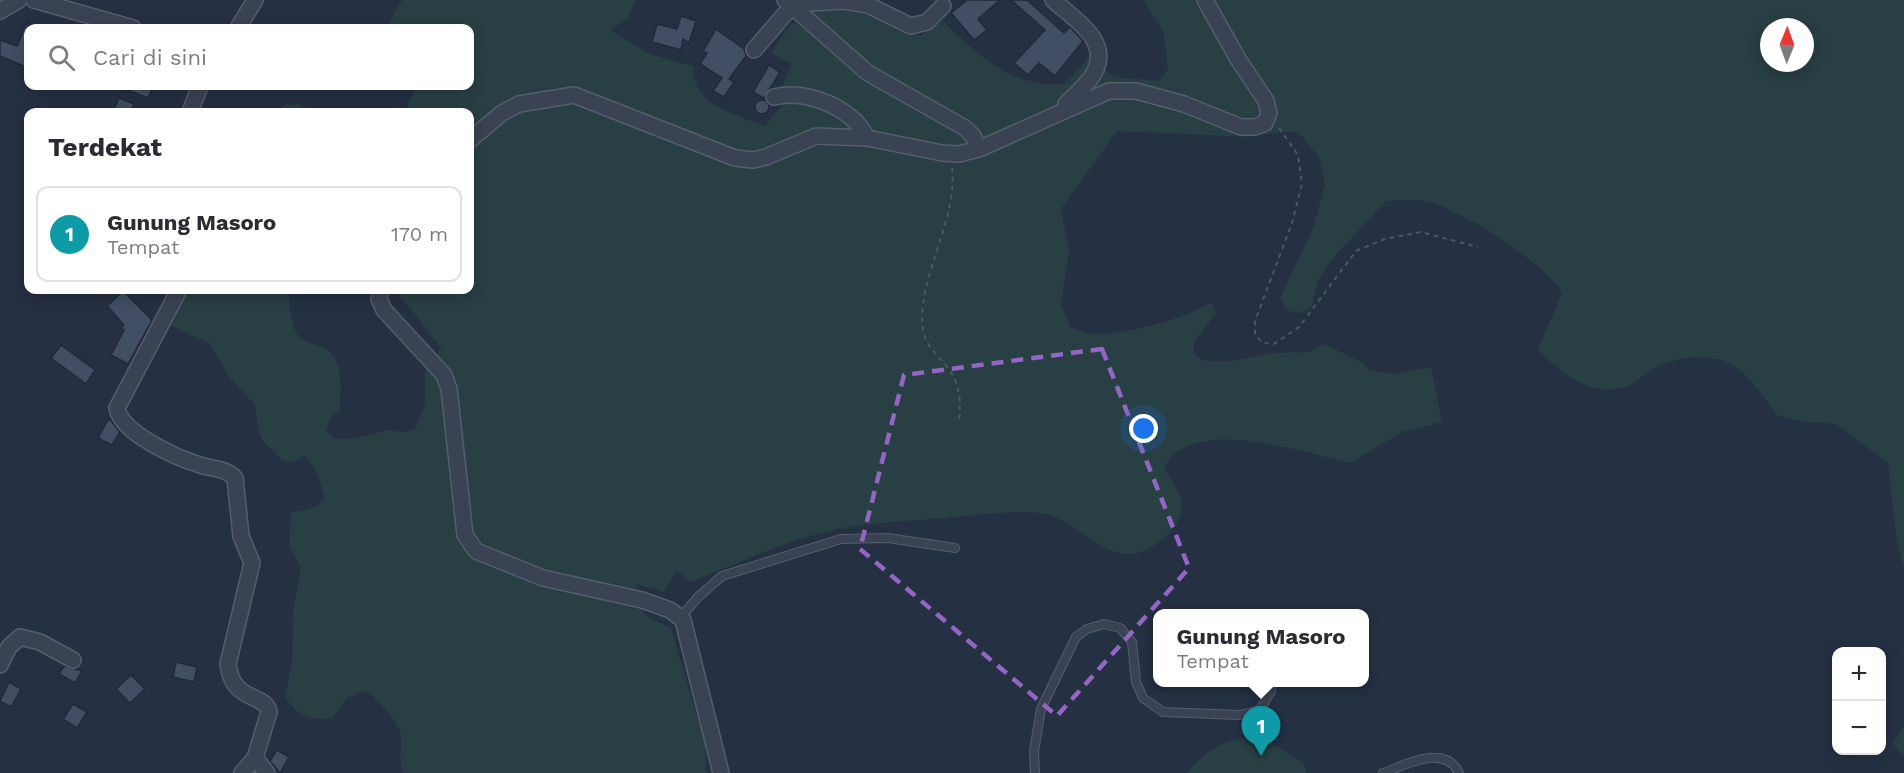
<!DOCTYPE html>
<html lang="id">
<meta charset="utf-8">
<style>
:root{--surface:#fff;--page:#f2f2f3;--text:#2b2b33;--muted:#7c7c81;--line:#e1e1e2;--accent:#57678d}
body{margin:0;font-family:"Work Sans",sans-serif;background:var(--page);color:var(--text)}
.controls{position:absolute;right:18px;bottom:18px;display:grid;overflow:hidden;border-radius:12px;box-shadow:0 3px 15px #0003}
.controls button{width:54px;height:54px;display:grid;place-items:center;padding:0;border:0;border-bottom:2px solid var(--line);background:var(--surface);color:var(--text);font:30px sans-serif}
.compass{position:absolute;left:1760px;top:18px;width:54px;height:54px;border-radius:50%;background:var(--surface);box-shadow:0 3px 15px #0003;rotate:1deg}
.you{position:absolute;left:1144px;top:429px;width:21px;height:21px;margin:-15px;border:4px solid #fff;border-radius:50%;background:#1a73e8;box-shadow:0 0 0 9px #1a73e833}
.badge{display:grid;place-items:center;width:39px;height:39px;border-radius:50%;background:var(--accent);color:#fff;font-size:20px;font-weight:700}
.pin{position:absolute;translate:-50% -50px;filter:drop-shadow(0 2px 3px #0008)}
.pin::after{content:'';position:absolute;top:32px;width:21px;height:18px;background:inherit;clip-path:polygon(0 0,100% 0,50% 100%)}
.popup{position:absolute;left:1153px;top:609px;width:216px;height:78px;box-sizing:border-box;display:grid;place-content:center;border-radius:12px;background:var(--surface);filter:drop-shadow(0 2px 4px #0005);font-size:20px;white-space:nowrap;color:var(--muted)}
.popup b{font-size:22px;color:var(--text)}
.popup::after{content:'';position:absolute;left:50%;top:100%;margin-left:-12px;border:12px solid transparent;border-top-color:var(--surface)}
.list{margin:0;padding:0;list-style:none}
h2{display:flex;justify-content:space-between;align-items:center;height:78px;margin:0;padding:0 24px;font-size:26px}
h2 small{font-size:20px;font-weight:400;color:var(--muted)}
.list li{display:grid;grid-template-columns:39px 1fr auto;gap:18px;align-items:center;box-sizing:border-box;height:96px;margin:0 12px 12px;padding:0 12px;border:2px solid var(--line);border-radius:12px}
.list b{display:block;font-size:22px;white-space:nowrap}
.list p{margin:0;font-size:20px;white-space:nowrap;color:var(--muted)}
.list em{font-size:20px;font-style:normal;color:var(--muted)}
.icon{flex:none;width:33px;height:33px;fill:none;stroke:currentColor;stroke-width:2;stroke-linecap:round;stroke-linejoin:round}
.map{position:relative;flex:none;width:1904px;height:773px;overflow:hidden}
.search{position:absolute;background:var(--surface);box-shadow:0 3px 15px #0003;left:24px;top:24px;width:450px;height:66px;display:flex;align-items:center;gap:15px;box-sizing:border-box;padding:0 21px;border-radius:12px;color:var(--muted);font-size:22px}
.panel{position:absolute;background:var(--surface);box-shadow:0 3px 15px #0003;left:24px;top:108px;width:450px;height:186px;border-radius:12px}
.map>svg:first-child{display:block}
</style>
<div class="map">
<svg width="1904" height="773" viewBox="0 0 1904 773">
<rect width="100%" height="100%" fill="#253043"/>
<path fill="#283f44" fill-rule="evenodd" d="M402 0H636L628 18 611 30 649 54 693 66C693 106 734 113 765 126L785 101 783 85 791 64 771 53 790 25 817 9H838L883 18 919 36 943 21C979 56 1011 88 1064 84L1083 65 1089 54 1114 77 1159 81 1168 69 1164 34 1143 0H1904V569L1897 543 1888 463 1836 424 1805 422 1778 416C1763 398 1748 369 1724 361 1699 353 1670 358 1649 371 1642 376 1634 384 1626 387 1592 398 1559 373 1538 349L1562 293C1546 264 1458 207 1424 201 1412 199 1398 201 1386 201L1331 260 1317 282 1312 307 1300 313 1286 310 1280 298 1313 228 1325 184 1319 158 1303 137 1292 131 1245 137 1117 131 1061 209 1069 251 1061 304 1070 327C1078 330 1088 334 1097 334 1130 333 1185 319 1212 302L1216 313 1194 342V355L1206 361H1233L1270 353 1308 352 1324 344 1359 361 1370 370 1395 374 1431 367 1442 422 1402 432 1350 463C1304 453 1192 414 1165 467 1169 481 1178 486 1181 499 1188 522 1158 548 1137 553 1104 562 1077 519 1040 513 1013 510 984 515 958 517 911 521 860 522 814 535 773 546 732 566 691 582L677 571 664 592 636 584C638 616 644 615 671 628L705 743 706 773H404C396 759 404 745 400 731 396 719 376 697 366 691L347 698 332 719C308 720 297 717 285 696L292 663 293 611 301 568 289 545 291 513 316 507 325 498 316 471 304 455 294 463 281 460 263 441 258 430 255 405 229 377 210 344 171 326 187 290H288C290 304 289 329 302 339 309 344 320 345 328 350 345 364 340 390 340 409L330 419 326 431 336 439H350L389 430 402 432 415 429 425 404V371L431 368 441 347C423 328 412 306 392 290H470V112H405L416 86H470V28H395L389 22ZM1769 27H1805V63H1769Z
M287 104 299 105 307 112H275Z
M1904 726V756L1892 744Z
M1248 736 1262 738 1303 762 1307 773H1186C1206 751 1219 742 1248 736Z"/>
<path fill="#414e63" stroke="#212a3a" stroke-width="1.5" d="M967 0H1000L978 19 987 30 974 40 951 13Z
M1011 0H1027L1064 33 1070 27 1083 41 1055 76 1039 63 1028 75 1014 63 1045 30Z
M681 16 696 21 689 43 683 39 681 50 652 42 657 24 677 29Z
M28 20V68L0 56V40L17 46Z
M716 29 744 49 746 56 729 79 734 82 724 97 713 91 722 78 700 64 707 53 703 51Z
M769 65 780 72 764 98 753 92Z
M117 86H153L148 98Z
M119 98 134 104 130 112H113Z
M755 107a7 7 0 1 1 14 0a7 7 0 1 1-14 0Z
M123 291 152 320 128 364 111 355 124 330 121 328 124 325 107 306Z
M61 345 95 370 86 384 51 358Z
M109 418 120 432 112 445 98 438Z
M176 662 197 667 194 682 173 677Z
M64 666 82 671 75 683 59 674Z
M131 675 145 689 130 703 116 689Z
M9 682 21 689 11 707 0 701Z
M73 704 87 712 77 728 63 719Z
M277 750 289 757 280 773 270 761Z"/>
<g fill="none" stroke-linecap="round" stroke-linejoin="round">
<g stroke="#555e6d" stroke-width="10">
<path id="service" d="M680 618 698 597 722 576 841 539 888 538 955 548
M1035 773 1034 751 1041 709 1076 637 1087 629 1104 624 1120 628 1132 642 1136 682 1143 698 1163 712 1240 715 1260 710 1271 691 1270 682
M1383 773C1406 765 1445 743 1459 773"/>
</g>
<g stroke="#555e6d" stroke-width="18">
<path id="minor" d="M34 0 133 28
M785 0 868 73 965 128 973 136 979 149
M1053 0C1074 19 1112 41 1094 73 1088 84 1075 95 1066 104
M0 11 19 0
M238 28 255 0
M754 50 791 7 810 3 844 1 868 5 911 26 927 22 943 6
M774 97C806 89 852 107 867 138
M190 112 200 86
M470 140 502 113 519 104 574 95 735 158 753 160 766 157 816 136 867 138 942 153 959 154 979 149 1109 91H1136L1184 104 1241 127H1255L1265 123 1269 113 1266 101 1238 59 1205 0
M179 290 117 408C121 433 177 458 200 465 212 469 226 468 235 478L241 536 252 563 228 664C232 703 266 693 269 712L255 758 242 773
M380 290 379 299 384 310 444 375 449 389 465 535 476 551 543 578 642 600 670 610 683 620 721 773
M0 665 9 647 20 637 40 642 73 660
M255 758 267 773"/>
</g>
<path stroke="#465c61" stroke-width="2" stroke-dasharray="4.5 4.5" stroke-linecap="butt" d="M1279 128 1298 155 1302 184 1292 223 1255 321V335L1263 343 1274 344 1299 327 1356 251 1385 239 1421 232 1478 247
M952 168C958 221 916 279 923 330 926 347 939 356 948 368 960 384 961 401 959 420"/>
<use href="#service" stroke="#3a4353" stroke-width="8"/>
<use href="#minor" stroke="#3a4353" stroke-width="15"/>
</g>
<path fill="none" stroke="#9366c5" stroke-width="4.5" stroke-dasharray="12 8" stroke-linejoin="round" d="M1102 349 1189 568 1057 716 860 549 904 375Z"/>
</svg>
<div class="controls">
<button>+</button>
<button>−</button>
</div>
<svg class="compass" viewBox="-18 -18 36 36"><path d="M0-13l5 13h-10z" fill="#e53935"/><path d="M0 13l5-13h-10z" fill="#7c7c81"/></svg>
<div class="you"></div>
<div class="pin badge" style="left:1261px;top:756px;background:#0f9aa8">1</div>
<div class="popup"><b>Gunung Masoro</b>Tempat</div>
<div class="search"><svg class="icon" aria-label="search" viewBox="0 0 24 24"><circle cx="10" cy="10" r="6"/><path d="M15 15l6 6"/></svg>Cari di sini</div>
<section class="panel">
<h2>Terdekat<small></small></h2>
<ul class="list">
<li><span class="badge" style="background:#0f9aa8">1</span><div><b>Gunung Masoro</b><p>Tempat</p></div><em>170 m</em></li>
</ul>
</section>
</div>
